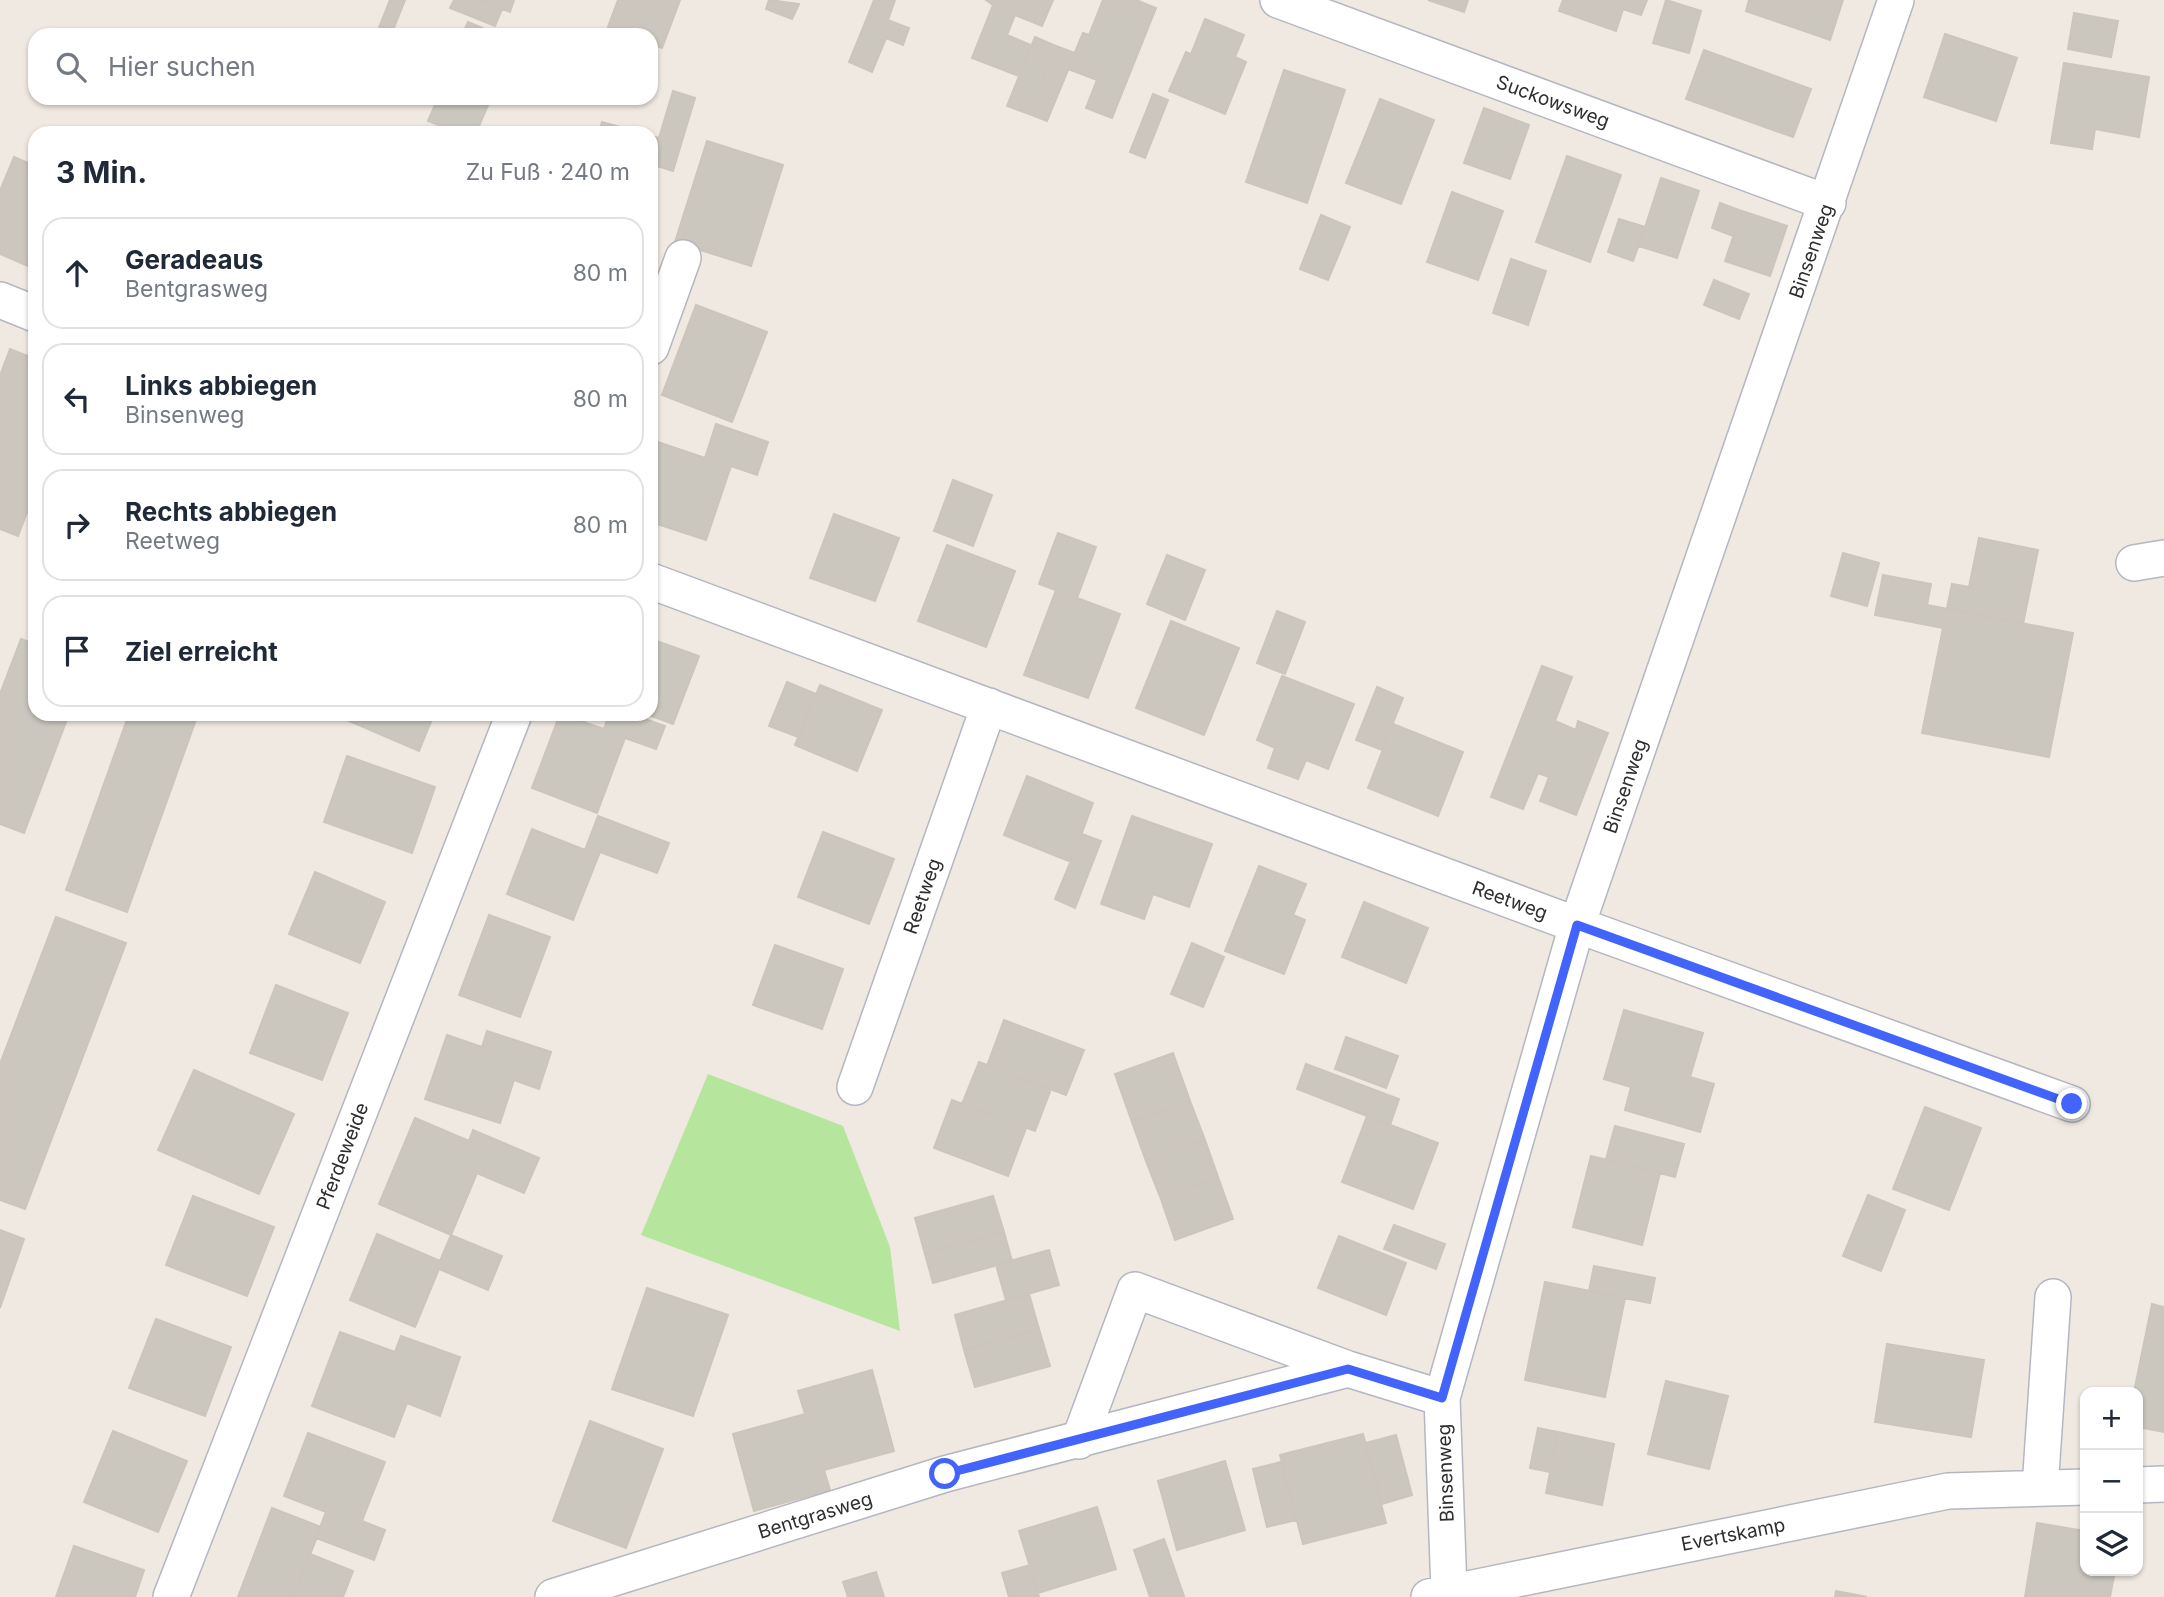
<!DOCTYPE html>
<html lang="de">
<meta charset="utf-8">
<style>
:root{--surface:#fff;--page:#f6f6f7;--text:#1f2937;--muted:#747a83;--line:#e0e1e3}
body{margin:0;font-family:Inter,sans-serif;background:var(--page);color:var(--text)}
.controls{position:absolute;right:21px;bottom:21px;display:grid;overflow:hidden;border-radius:14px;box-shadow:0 2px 5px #0004}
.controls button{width:63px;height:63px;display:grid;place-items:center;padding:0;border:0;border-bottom:2px solid var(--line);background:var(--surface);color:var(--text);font:35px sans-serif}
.stop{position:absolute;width:21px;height:21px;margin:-16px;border:5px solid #4264fb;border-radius:50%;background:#fff}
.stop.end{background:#4264fb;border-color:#fff;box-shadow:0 2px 7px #0008}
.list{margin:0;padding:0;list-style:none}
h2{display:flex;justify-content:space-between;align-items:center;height:91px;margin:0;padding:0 28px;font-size:30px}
h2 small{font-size:23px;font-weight:400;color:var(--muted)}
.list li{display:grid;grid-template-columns:46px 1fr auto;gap:21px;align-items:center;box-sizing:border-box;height:112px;margin:0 14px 14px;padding:0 14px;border:2px solid var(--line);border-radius:21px}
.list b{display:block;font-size:26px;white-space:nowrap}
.list p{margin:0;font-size:23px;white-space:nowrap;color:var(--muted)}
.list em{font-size:23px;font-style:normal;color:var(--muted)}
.icon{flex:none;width:38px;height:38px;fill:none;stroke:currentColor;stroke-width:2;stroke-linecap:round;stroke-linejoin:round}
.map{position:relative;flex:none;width:2164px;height:1597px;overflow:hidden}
.search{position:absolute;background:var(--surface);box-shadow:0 2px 5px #0004;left:28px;top:28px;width:630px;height:77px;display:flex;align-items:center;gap:18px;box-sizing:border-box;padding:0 24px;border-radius:21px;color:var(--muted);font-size:26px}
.panel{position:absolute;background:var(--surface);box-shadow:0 2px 5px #0004;left:28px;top:126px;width:630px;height:595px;border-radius:21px}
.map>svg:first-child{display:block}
</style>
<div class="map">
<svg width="2164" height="1597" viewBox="0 0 2164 1597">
<rect width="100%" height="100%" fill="#efe9e1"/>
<path fill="#b6e59e" d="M708 1074 843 1126 890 1247 900 1331 641 1235Z"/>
<path fill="#cbc7bf" stroke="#cbc5ba" stroke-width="2" d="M390 0H405L391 35H376Z
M454 0H480L502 9 495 26 450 8Z
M480 0H514L510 12Z
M618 0H680L662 48 651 44V35H628L608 27Z
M769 0 799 4 792 19 766 9Z
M874 0H895L888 20 869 13Z
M986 0H1053L1042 26 1015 15 1007 35 1031 45 1019 76 972 58 993 5Z
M1103 0H1136L1156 8 1112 118 1086 108 1097 80 1068 69 1083 33 1089 35Z
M1428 0H1468L1464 12Z
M1563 0H1647L1641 15 1623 9 1616 31 1559 11Z
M1666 0 1701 11 1689 53 1653 43Z
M1749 0H1843L1830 40 1746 11Z
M869 13 909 28 903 45 886 38 872 72 849 62Z
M2074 13 2118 21 2111 57 2068 49Z
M1205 19 1244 35 1235 57 1246 62 1225 114 1169 91 1186 52 1191 54Z
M468 22 499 35H462Z
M1945 34 2017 58 1996 121 1924 97Z
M1035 37 1056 46 1029 114 1007 106Z
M1056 46 1075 53 1047 121 1029 114Z
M1704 50 1811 89 1793 137 1686 99Z
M2064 63 2149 77 2139 137 2095 129 2092 149 2051 143Z
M1284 70 1345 90 1307 203 1246 182Z
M673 91 695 98 673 171 654 165 651 174V136L659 138Z
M1153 94 1168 100 1145 158 1130 152Z
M438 98H491L476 133H458L428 121Z
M1380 99 1434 120 1401 204 1346 183Z
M1484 108 1529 125 1510 179 1464 163Z
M602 122 641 133H599Z
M707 141 783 165 751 266 675 242Z
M1567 156 1621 175 1590 262 1536 242Z
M14 157 35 166V269L0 254V191Z
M1661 178 1699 191 1677 258 1639 246Z
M1452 192 1503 211 1478 280 1427 262Z
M1720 203 1742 211 1733 236 1712 228Z
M1742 211 1787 226 1770 276 1725 261Z
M1321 215 1350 227 1328 280 1300 269Z
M1619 219 1645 227 1633 261 1608 252Z
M1511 259 1546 271 1528 325 1493 313Z
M1714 280 1749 294 1739 319 1704 305Z
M696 305 767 332 732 422 662 395Z
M10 349 35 359V491L18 536 0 529V376Z
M716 424 768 442 757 475 731 466 706 540 651 522V463L658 442 705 458Z
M953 480 992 495 973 546 934 531Z
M834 514 899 538 875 601 810 578Z
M1058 533 1096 547 1077 598 1039 584Z
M1979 538 2038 550 2023 624 1947 608 1952 584 1969 587Z
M947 545 1015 571 986 647 918 621Z
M1843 553 1879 563 1867 606 1831 596Z
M1167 555 1205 570 1185 620 1147 604Z
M1883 575 1931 584 1927 605 2073 633 2049 757 1922 733 1943 628 1875 615Z
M1056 590 1120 614 1088 698 1024 675Z
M1277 611 1305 622 1285 674 1257 663Z
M1171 621 1239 648 1204 735 1136 708Z
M21 639 35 644V714H69L24 833 0 824V694Z
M651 639 699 656 673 724 646 714H651Z
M1542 666 1572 677 1555 721 1576 730 1578 721 1608 733 1576 815 1540 801 1549 777 1538 773 1523 809 1491 797Z
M1282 676 1354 704 1328 769 1306 760 1298 779 1268 768 1275 748 1257 740Z
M787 682 816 694 798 737 769 726Z
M820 685 882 710 857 771 795 745Z
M1377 687 1403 698 1382 750 1356 740Z
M129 714H198L127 912 66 890Z
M333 714H434L419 751Z
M560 714 604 729 609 714H631L665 726 656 749 625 738 597 813 532 788Z
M1393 724 1463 752 1438 816 1368 788Z
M347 756 435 787 412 853 324 822Z
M1027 776 1093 803 1071 862 1004 835Z
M598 816 669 843 657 873 600 852 573 920 507 894 532 829 585 850Z
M1132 816 1212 844 1189 907 1153 894 1144 919 1101 904Z
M823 832 894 859 869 924 798 897Z
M1082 834 1101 841 1075 908 1055 899Z
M1259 866 1306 884 1293 915 1305 920 1284 974 1225 951Z
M315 872 385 902 360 963 289 934Z
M1364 902 1428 928 1406 983 1342 957Z
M489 915 550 937 520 1017 459 995Z
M56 917 126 943 25 1209 0 1200V1064Z
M1192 943 1224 957 1203 1007 1171 994Z
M775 945 843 969 822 1029 753 1005Z
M276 985 348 1013 322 1080 250 1053Z
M1624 1010 1703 1033 1690 1077 1714 1084 1700 1132 1625 1110 1631 1087 1604 1079Z
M1004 1020 1084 1050 1066 1095 987 1066Z
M487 1031 551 1052 539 1089 514 1080 500 1123 425 1099 447 1035 482 1047Z
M1346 1037 1398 1056 1386 1088 1335 1069Z
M1173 1053 1190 1101 1132 1122 1115 1074Z
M979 1062 1051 1089 1035 1131 962 1104Z
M1306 1064 1399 1099 1390 1125 1297 1089Z
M194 1070 294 1114 259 1194 158 1150Z
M952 1100 1026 1128 1008 1176 934 1148Z
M1190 1101 1205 1140 1146 1161 1132 1122Z
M1925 1107 1981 1128 1949 1210 1893 1189Z
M1367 1116 1438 1143 1413 1209 1342 1182Z
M415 1118 469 1141 473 1130 539 1158 524 1193 477 1173 451 1235 379 1204Z
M1615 1126 1684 1144 1675 1177 1606 1159Z
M1205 1140 1218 1177 1161 1199 1146 1161Z
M1591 1156 1660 1173 1642 1245 1573 1227Z
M1218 1177 1233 1219 1175 1240 1161 1199Z
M1868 1195 1905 1210 1881 1271 1843 1256Z
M193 1196 274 1227 247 1296 166 1265Z
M993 1196 1004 1232 925 1254 915 1218Z
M1394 1225 1445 1244 1436 1269 1384 1249Z
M0 1230 24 1239 0 1308Z
M1004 1232 1012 1261 933 1283 925 1254Z
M377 1234 440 1261 451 1235 502 1256 488 1290 439 1269 415 1327 350 1300Z
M1339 1236 1406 1263 1386 1315 1318 1288Z
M1049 1250 1059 1285 1006 1300 996 1265Z
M1594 1266 1655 1278 1650 1303 1589 1291Z
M1545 1282 1625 1298 1605 1397 1525 1380Z
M647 1288 728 1315 693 1416 612 1389Z
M1029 1294 1039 1329 964 1350 955 1315Z
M2152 1304 2164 1307V1432L2138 1427V1392H2134Z
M156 1319 231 1347 205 1416 129 1388Z
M1039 1329 1050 1366 975 1387 964 1350Z
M340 1332 395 1352 401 1336 460 1357 440 1416 407 1403 394 1437 312 1406Z
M1887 1344 1984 1360 1971 1437 1875 1422Z
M872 1370 894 1451 824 1470 830 1490 754 1511 733 1434 805 1414 798 1391Z
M1666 1381 1728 1396 1709 1469 1648 1454Z
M590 1421 663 1449 626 1548 553 1521Z
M1538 1428 1558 1432 1550 1472 1530 1468Z
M113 1431 187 1461 158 1532 84 1502Z
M1558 1432 1614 1444 1602 1505 1546 1493Z
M308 1433 385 1462 362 1521 385 1530 374 1560 316 1538 326 1512 284 1496Z
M1363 1434 1386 1523 1303 1544 1280 1455Z
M1396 1435 1412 1495 1382 1504 1366 1443Z
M1225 1461 1245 1530 1177 1550 1158 1481Z
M1281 1462 1296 1520 1267 1527 1253 1469Z
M1097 1507 1116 1569 1038 1593 1019 1531Z
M272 1508 321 1527 293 1597H238Z
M2037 1523 2085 1531V1571H2115L2110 1597H2025Z
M1164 1539 1184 1596 1181 1597H1150L1134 1550Z
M74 1546 144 1570 135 1597H56Z
M310 1554 353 1571 343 1597H293Z
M1030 1565 1039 1597H1009L1002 1573Z
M876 1572 884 1597H848L843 1582Z
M1836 1591 1867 1597H1835Z"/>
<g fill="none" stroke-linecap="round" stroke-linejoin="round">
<g stroke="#b4b7c1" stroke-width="38">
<path id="street" d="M1278 0 1828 203
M0 300 35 314
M651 347 683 258
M2134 563 2164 558
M651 581 1577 925 2072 1104
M855 1087 989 706
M1079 1441 1135 1290 1348 1369
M2138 1485 2164 1484
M2040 1488 2053 1297
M1449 1591 1442 1398 1577 925 1896 0
M171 1597 514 714
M553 1597 945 1474 1348 1369 1442 1398
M1429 1597 1948 1491 2085 1487"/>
</g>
<use href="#street" stroke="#fff" stroke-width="35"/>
</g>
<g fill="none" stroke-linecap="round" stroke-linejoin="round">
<path stroke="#4264fb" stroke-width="9" d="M945 1474 1348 1369 1442 1398 1577 925 2072 1104"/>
</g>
<g text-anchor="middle" stroke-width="7" stroke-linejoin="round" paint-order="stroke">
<g font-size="19" fill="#2e2e2e" stroke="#fff">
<text transform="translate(1553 101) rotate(20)" y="7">Suckowsweg</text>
<text transform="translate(1811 251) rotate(-71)" y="7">Binsenweg</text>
<text transform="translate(1625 786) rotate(-71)" y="7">Binsenweg</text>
<text transform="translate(922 896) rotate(-71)" y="7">Reetweg</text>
<text transform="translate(1510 900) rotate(20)" y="7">Reetweg</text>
<text transform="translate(342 1156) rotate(-69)" y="7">Pferdeweide</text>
<text transform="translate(1445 1473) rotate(-92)" y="7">Binsenweg</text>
<text transform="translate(815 1515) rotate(-17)" y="7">Bentgrasweg</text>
<text transform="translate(1733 1534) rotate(-11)" y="7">Evertskamp</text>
</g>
</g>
</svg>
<div class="controls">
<button>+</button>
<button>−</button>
<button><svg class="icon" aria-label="layers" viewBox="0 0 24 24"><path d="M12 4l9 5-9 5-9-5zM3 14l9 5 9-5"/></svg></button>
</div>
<div class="stop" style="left:945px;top:1474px"></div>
<div class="stop end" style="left:2072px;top:1104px"></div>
<div class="search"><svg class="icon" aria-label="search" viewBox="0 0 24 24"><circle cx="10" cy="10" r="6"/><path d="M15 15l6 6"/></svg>Hier suchen</div>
<section class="panel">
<h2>3 Min.<small>Zu Fuß · 240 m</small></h2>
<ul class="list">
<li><svg class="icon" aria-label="ahead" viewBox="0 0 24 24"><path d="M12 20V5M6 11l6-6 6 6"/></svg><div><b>Geradeaus</b><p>Bentgrasweg</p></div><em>80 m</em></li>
<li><svg class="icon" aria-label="left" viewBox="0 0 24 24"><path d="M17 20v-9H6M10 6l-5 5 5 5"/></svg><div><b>Links abbiegen</b><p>Binsenweg</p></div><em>80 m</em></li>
<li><svg class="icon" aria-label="right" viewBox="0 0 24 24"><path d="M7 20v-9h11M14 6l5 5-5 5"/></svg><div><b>Rechts abbiegen</b><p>Reetweg</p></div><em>80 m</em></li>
<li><svg class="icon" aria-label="arrive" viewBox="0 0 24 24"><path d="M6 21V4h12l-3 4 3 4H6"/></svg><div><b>Ziel erreicht</b></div></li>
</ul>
</section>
</div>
